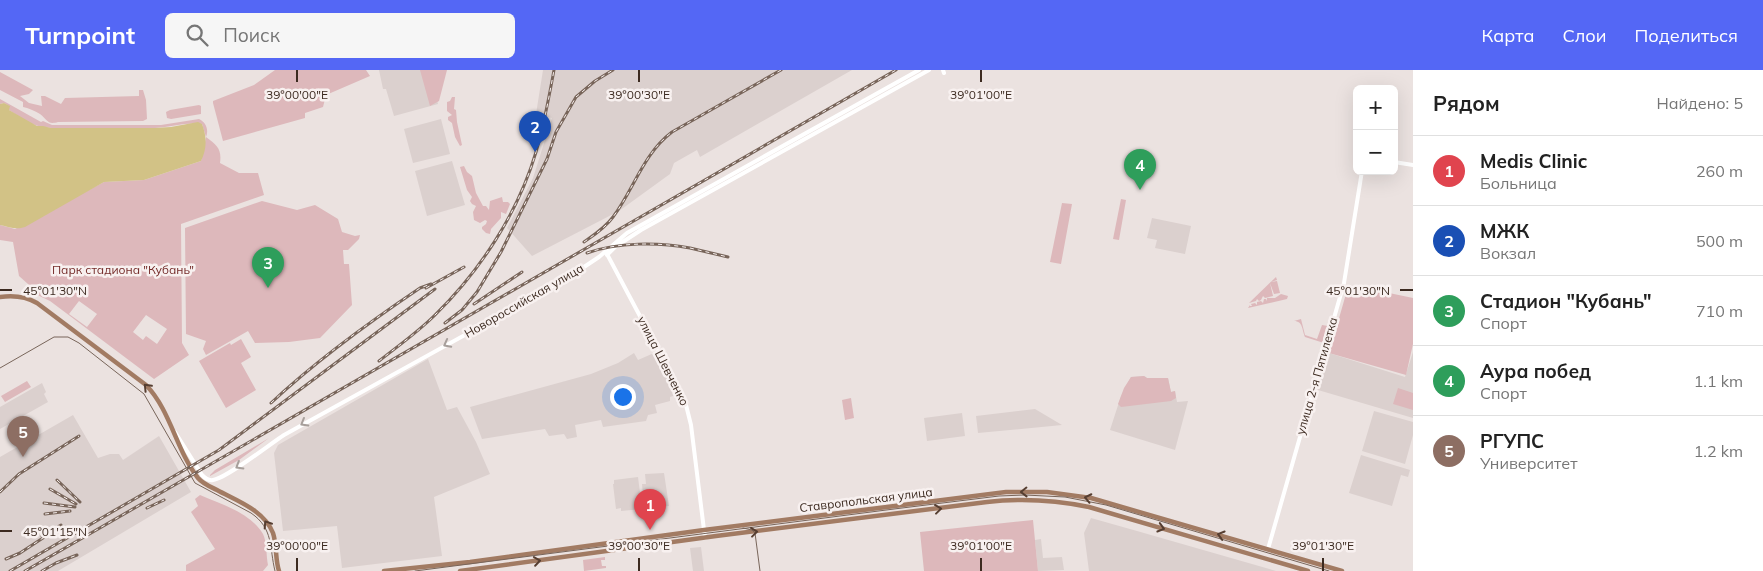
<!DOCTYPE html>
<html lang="ru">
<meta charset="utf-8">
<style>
:root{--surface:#fff;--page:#f6f6f6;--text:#222;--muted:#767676;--line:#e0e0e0;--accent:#5467f5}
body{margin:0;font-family:Mulish,sans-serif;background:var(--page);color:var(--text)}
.controls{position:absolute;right:15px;top:15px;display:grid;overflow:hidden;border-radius:8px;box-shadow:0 5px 20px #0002}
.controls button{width:45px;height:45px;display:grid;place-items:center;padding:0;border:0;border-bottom:1px solid var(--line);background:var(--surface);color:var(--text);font:25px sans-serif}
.you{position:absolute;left:622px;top:326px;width:18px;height:18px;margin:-12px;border:4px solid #fff;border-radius:50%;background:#1a73e8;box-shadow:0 0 0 8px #1a73e833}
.badge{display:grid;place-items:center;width:32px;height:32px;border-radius:50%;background:var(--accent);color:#fff;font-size:16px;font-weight:700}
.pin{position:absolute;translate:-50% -41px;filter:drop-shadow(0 1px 2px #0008)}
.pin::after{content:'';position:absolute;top:26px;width:18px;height:15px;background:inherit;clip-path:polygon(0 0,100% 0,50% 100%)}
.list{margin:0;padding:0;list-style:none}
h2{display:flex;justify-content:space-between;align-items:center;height:65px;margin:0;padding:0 20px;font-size:21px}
h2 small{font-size:16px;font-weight:400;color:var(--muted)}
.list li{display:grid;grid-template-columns:32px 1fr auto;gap:15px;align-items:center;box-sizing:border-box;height:70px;padding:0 20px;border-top:1px solid var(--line)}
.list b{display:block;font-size:19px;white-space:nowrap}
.list p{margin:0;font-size:16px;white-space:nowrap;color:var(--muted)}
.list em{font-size:16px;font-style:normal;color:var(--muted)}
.icon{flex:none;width:28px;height:28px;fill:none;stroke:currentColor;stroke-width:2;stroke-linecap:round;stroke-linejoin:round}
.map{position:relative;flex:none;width:1413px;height:501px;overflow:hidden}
header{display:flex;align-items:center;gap:30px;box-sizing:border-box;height:70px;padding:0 25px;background:var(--accent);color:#fff}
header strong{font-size:24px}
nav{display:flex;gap:28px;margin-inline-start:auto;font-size:18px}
.search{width:350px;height:45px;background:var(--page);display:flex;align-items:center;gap:12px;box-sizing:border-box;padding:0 18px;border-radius:8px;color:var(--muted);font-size:19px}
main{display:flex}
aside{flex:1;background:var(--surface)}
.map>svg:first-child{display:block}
</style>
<header>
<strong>Turnpoint</strong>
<div class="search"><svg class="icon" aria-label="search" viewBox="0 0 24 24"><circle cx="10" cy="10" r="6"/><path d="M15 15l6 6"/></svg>Поиск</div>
<nav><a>Карта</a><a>Слои</a><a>Поделиться</a></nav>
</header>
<main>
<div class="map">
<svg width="1413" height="501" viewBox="0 0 1413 501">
<rect width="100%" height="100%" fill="#ebe2e0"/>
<path fill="#dbd0ce" d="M379 0H430L438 34 394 46 386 19H383Z
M543 0H852L700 87 697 80 674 93 670 104 619 141 532 186 507 158 533 108 552 48 536 44Z
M441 49 450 84 413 93 404 59Z
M452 91 465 135 427 146 415 101Z
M1152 148 1191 156 1185 184 1155 178 1157 170 1147 168Z
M1413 282V348L1318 320 1329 283 1405 307Z
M634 283 638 290 654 283 676 325 670 327V331L655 335 657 343 648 345 646 351 603 357 601 350 575 355 577 367 567 369 564 364 549 366 545 359 482 369 470 337 591 304 618 293Z
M428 289 447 340 457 337 476 372 490 404 434 427 442 486 342 498 337 456 283 461 274 383 278 375Z
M1144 306 1147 308H1168L1171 322 1175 321 1177 332 1188 331 1175 380 1110 360 1121 326 1131 307Z
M42 313 46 322 44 324 48 332 0 359V337Z
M1035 339 1062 355 978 363 976 346Z
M1374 341 1413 352V365L1405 394 1362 381Z
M962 343 965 366 927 371 924 348Z
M73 345 98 388 110 384H119L123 390 159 366 191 422 58 501H0V387Z
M1361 385 1410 400 1408 407 1401 405 1392 436 1349 423Z
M664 403 669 436 644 438 642 414H646L645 404Z
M638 407 642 439 621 441V438L616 439 613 414H614V410Z
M1091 448 1137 461 1276 501H1089L1084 463Z
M1041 469 1043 488 1062 487 1064 500 1038 501 1035 470Z
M701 477 704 501H693L690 478Z"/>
<path fill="#ddb8bb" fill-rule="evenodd" d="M275 0H366L370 6 326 25 323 37 305 43V48L223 71 213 33V31L254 15Z
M420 0H447L439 31 430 36Z
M0 2 33 20 29 24 20 26 29 33 42 36 41 26H45L61 34 65 28 139 26V20H143L146 30 147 49 143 51 58 52C47 55 48 50 40 44 35 41 28 38 23 37V32L0 20Z
M452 27H455L454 39 456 40 457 52 462 75 460 76 455 67 452 53 448 50V47L452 45 447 41V32L450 31Z
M0 29 41 52 43 51 52 55H161L199 49C206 52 209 60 206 67 217 75 222 79 220 93L239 103H258L264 125 181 154 182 273 189 285 154 309 50 231 31 222 28 214 19 206 13 172 0 170V155L15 159 104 112 144 110 201 91 206 67 202 54C186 52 171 57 155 58H51C46 57 40 57 35 55 26 52 17 45 9 40V36L4 33 0 34ZM79 231 97 244 87 257 69 244ZM146 245 167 259 157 274 146 266 143 270 133 262Z
M199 35 201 36V44L171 49 167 48 166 42 170 40Z
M464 96 467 102 472 106 476 123 483 136H486L489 140 490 131 502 127 503 132H508L510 134 506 144 501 142V148L491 159 490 164 486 163 482 159V157L486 154 487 151 485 150 480 153 474 150 473 142 476 136 472 134 470 131 472 127 467 120 460 97Z
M1121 129 1126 130 1119 170 1113 169Z
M262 131 297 140 315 135 338 149 342 162 355 166 360 165 359 169 348 180H343L344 194H349L352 235 320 268 289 272 255 273 248 261 206 285 203 279 206 271 186 264 185 158Z
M1062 133 1072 134 1061 194 1050 192Z
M1276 207 1277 210 1271 212 1277 211 1280 223 1274 224 1270 213 1273 226 1265 228 1263 226 1261 230 1259 231 1257 229 1256 231 1249 233Z
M1348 217 1368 223 1370 219 1413 228V274L1406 305 1329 283Z
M1281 224 1288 226 1287 229 1248 238 1250 235V236H1252L1251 234 1255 233 1257 235V232L1261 231 1263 233 1264 229H1266L1267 231V228H1275Z
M1301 249 1305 265 1317 269 1322 255 1328 256 1324 273 1305 267C1302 260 1303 251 1294 251Z
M241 269 251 287 241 293 256 320 226 338 199 291 230 273 231 275Z
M1144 306 1147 308H1168L1171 322 1175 321 1176 328 1171 331 1121 337 1118 334 1124 318 1131 307Z
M27 311 31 317 5 332 1 326Z
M1398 318 1413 323V340L1393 334Z
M851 328 854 348 845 350 842 330Z
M269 368 239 390 210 406V405L215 400Z
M200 425C221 434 251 443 263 464 267 472 266 486 268 495L263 501H186V495L215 479 191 442 198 436 195 429Z
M1033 450 1038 501H924L920 462Z
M605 487V490H601L602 496H606V498L584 501 583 490Z"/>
<path fill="#d2c286" d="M4 33 10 36 9 40 37 56H43L51 58H155L171 57 198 52 202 54C207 67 207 79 201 91L144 110 104 112 25 157C16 160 9 157 0 155V34Z"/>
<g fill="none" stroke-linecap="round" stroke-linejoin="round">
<path stroke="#fff" stroke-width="4" d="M943 0 944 3
M1394 92 1413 95
M607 184 685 331 691 355 705 468
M607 185 615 177 641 160 929 0
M175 362 202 405C205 408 208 411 213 410 227 408 270 374 284 365L566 209 599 187 627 163 919 0
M1268 479 1344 213 1362 101"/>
<path stroke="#a27b63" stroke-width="4.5" d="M0 227C14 225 25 226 37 233L146 315C171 341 176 380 198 408 203 414 211 417 217 420 237 431 264 440 273 463 277 475 275 489 279 501
M384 501 470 492 704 460 1006 422H1047L1091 428 1342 501
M460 501 716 466 987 432C1022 428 1055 430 1089 437L1308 501"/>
<path stroke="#78655a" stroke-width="1" d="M0 298 54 267H68L79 273 144 324 195 413 251 443C274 459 269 477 275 501
M743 458 752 460 755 463 760 501
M415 501 894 439 999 426 1025 425 1065 427 1106 435 1329 501"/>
<g stroke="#78655a" stroke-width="3">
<path id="rail" d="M584 172C594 165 605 158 613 147 634 119 643 84 672 62L781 0
M587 183C618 172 658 172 690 178 703 181 715 184 728 187
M426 218 464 197
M474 234 522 202
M445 253 462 240 477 222 501 182 547 89 556 62 576 27 595 11 613 0
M379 291C398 276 418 262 435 245 480 201 518 143 536 82 544 55 549 27 554 0
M271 333C317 290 368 253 420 218L431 214
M57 410 80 432
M50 419 76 434
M0 422 19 404 79 366
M44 433 75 437
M147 438 164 430
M45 444 70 441
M42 466 61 455
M6 489 20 483 49 464
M10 501 219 380 435 219
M25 501 896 0
M42 501 56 493 77 485"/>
</g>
<use href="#rail" stroke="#f8f1f0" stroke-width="1" stroke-dasharray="4" stroke-linecap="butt"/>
</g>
<defs><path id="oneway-chevron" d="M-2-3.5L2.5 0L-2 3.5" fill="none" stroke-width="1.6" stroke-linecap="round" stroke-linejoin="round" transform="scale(1.25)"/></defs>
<g stroke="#a79f9b">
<use href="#oneway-chevron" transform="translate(447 274) rotate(152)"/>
<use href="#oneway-chevron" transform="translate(304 353) rotate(150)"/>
<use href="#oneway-chevron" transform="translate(239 396) rotate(149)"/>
</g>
<g stroke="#563e31">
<use href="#oneway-chevron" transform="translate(147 317) rotate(-134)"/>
<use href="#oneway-chevron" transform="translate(1024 422) rotate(179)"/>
<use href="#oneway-chevron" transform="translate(1088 428) rotate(-168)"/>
<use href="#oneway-chevron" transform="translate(938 439) rotate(-7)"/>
<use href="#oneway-chevron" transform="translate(267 454) rotate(-123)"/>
<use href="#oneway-chevron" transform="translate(1161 458) rotate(16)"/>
<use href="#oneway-chevron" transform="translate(754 462) rotate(-7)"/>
<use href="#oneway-chevron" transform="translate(1221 465) rotate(-164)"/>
<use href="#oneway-chevron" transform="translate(537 491) rotate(-8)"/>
</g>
<path fill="none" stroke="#3c2a20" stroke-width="2" d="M297 0V12M639 0V12M981 0V12M0 220H12M1400 220H1413M0 461H12M297 488V501M639 488V501M981 488V501M1323 488V501"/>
<g text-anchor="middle" stroke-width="5" stroke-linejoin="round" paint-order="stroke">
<g font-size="12" fill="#742b29" stroke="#f8f1f0">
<text x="123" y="204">Парк стадиона "Кубань"</text>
</g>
<g font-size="12" fill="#3c2a20" stroke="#f8f1f0">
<text transform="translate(524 231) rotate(-30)" y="4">Новороссийская улица</text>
<text transform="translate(663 291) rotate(63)" y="4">улица Шевченко</text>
<text transform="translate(1317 306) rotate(-74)" y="4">улица 2-я Пятилетка</text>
<text transform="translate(866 430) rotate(-7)" y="4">Ставропольская улица</text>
</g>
</g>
<g font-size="12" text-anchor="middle" fill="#3c2a20" stroke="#f8f1f0" stroke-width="5" stroke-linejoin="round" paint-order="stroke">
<text x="297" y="29">39°00'00"E</text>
<text x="639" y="29">39°00'30"E</text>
<text x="981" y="29">39°01'00"E</text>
<text x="55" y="225">45°01'30"N</text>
<text x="1358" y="225">45°01'30"N</text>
<text x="55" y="466">45°01'15"N</text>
<text x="297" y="480">39°00'00"E</text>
<text x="639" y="480">39°00'30"E</text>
<text x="981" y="480">39°01'00"E</text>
<text x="1323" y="480">39°01'30"E</text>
</g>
</svg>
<div class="controls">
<button>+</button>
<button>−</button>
</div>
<div class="you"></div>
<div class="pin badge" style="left:650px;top:460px;background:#e0444e">1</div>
<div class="pin badge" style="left:535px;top:82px;background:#1a4fb4">2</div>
<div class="pin badge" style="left:268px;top:218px;background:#2e9e5b">3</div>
<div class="pin badge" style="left:1140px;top:120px;background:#2e9e5b">4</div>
<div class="pin badge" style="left:23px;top:387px;background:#8d6e63">5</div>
</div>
<aside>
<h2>Рядом<small>Найдено: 5</small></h2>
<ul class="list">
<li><span class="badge" style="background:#e0444e">1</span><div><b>Medis Clinic</b><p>Больница</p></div><em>260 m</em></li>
<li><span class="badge" style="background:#1a4fb4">2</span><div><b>МЖК</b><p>Вокзал</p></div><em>500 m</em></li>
<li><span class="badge" style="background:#2e9e5b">3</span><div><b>Стадион &quot;Кубань&quot;</b><p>Спорт</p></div><em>710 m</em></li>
<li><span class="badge" style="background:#2e9e5b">4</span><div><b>Аура побед</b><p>Спорт</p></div><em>1.1 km</em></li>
<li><span class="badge" style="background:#8d6e63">5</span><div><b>РГУПС</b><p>Университет</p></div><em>1.2 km</em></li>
</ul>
</aside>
</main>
